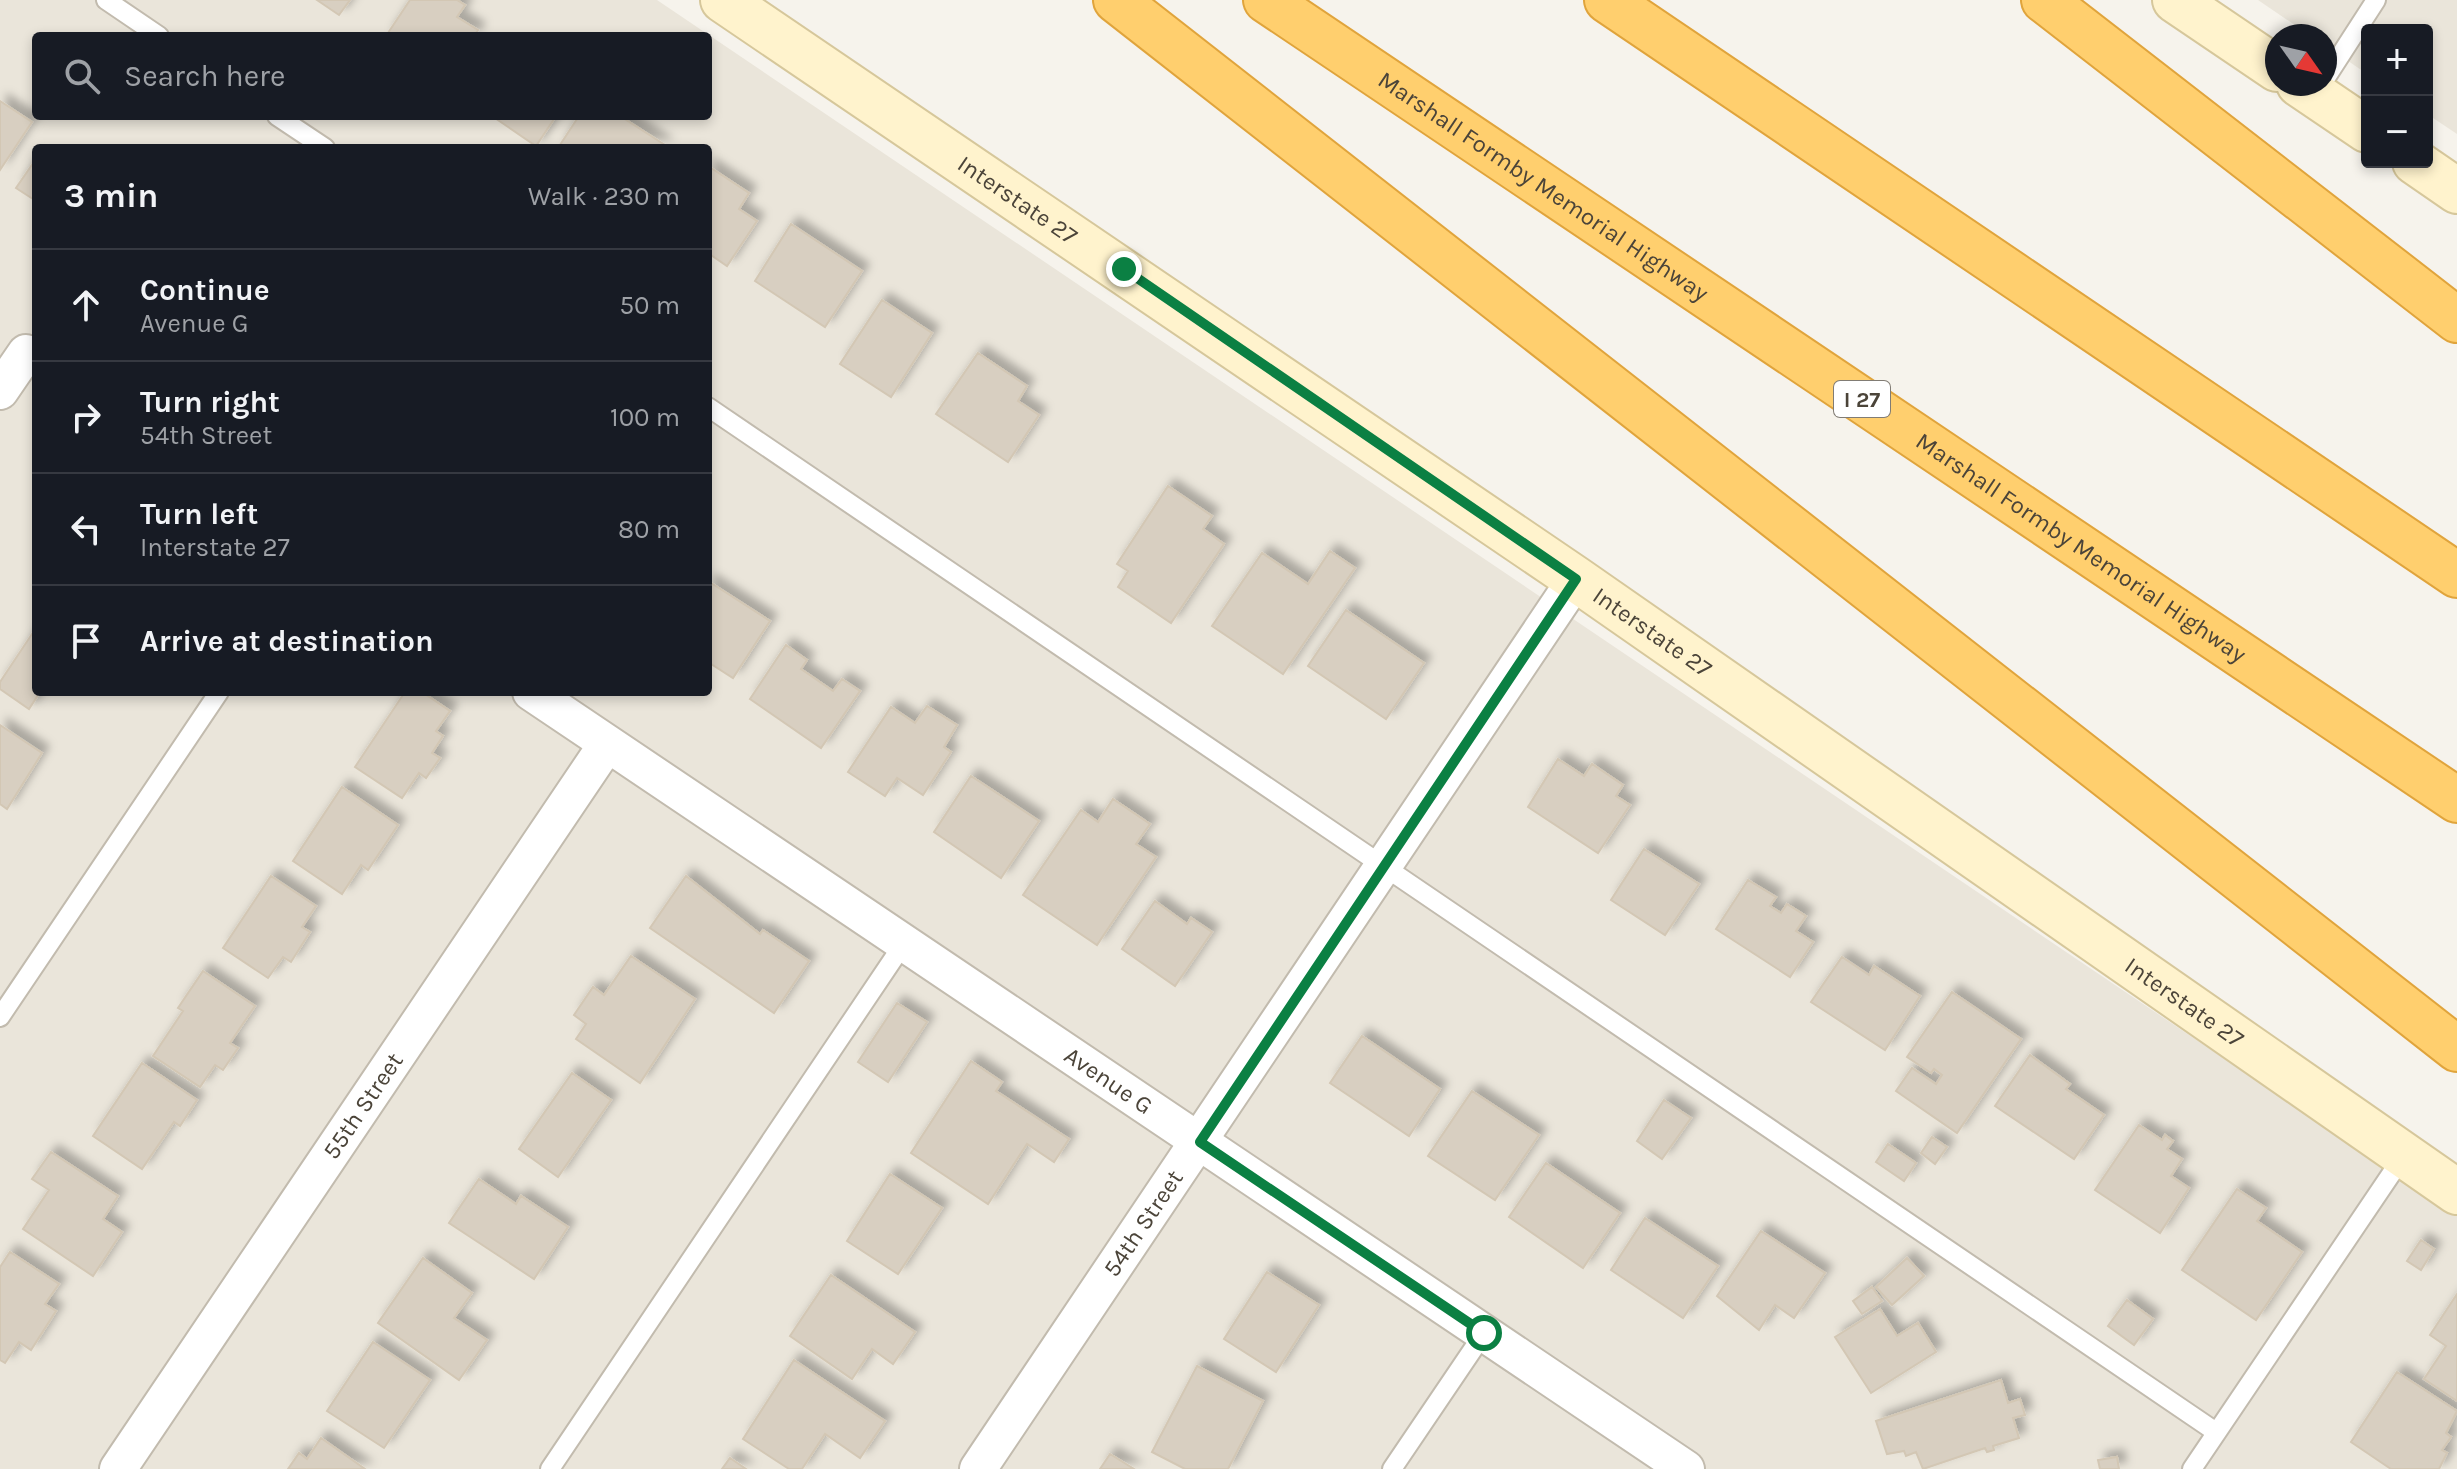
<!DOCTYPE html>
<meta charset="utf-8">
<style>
:root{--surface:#171b24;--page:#20242c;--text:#f1f3f6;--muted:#9ea1a6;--line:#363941}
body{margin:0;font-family:Karla,sans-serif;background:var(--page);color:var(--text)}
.controls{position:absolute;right:24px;top:24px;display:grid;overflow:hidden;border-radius:8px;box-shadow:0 4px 12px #0003}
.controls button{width:72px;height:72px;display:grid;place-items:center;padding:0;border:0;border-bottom:2px solid var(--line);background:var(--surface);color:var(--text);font:40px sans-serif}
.compass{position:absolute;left:2265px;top:24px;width:72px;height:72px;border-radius:50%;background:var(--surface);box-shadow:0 4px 12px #0003;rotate:124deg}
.stop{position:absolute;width:24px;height:24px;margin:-18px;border:6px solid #0b8043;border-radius:50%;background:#fff}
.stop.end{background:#0b8043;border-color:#fff;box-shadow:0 2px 8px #0008}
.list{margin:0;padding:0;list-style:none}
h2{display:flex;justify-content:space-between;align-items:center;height:104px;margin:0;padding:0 32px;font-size:34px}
h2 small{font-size:26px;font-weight:400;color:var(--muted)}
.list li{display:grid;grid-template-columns:52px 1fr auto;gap:24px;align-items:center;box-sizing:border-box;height:112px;padding:0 32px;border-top:2px solid var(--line)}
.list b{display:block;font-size:30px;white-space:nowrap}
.list p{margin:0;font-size:26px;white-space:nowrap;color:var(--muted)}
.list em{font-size:26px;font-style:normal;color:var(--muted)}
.icon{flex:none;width:44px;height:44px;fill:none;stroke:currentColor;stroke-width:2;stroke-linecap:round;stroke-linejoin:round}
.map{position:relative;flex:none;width:2457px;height:1469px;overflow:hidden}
.search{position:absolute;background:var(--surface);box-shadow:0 4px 12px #0003;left:32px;top:32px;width:680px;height:88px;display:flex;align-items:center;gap:20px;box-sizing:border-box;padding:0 28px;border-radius:8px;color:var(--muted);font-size:30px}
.panel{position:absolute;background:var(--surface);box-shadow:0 4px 12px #0003;left:32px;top:144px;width:680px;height:552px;border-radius:8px}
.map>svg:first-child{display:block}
</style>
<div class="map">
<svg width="2457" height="1469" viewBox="0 0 2457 1469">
<defs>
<filter id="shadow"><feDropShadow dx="7" dy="-7" stdDeviation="4" flood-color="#0004"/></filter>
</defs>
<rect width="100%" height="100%" fill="#f6f3ec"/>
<path fill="#eae5da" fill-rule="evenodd" d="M0 0H657L2457 1216V1469H0ZM36 36H708V116H36ZM36 148H708V692H36Z
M2258 0H2457V134L2427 114V30H2367V74L2325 45V36H2311Z"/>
<path fill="#d8cfc1" stroke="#d3c7b4" stroke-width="2" filter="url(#shadow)" d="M317 0H350L339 15Z
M410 0H457L465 5 457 17 478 30 474 36H386Z
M0 101 32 122 0 170Z
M492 116H556L536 146Z
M579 116H620L665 145 558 148Z
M36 159V201L16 188Z
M708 166 749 193 739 209 757 221 727 266 708 253Z
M791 224 862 271 825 327 755 281Z
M882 300 932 333 891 397 840 364Z
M978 353 1027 386 1018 401 1039 415 1008 462 936 414Z
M1168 486 1212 516 1203 529 1224 544 1171 623 1118 587 1128 571 1117 564Z
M1330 551 1355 568 1283 674 1212 626 1262 553 1308 584Z
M708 581 770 621 733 678 708 662Z
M1346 610 1424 663 1386 719 1308 666Z
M36 628V692H40L29 709 0 689V682Z
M786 645 807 660 801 669 833 691 842 679 860 691 821 748 750 699Z
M405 692H422L450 711 436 731 443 736 432 753 440 758 426 778 419 773 402 798 355 767Z
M927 706 957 725 944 747 951 752 923 795 897 778 885 796 848 772 891 707 915 723Z
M0 725 42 753 7 809 0 804Z
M1558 759 1584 776 1592 764 1623 785 1616 796 1630 805 1598 853 1528 807Z
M971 776 1039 821 1001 878 934 832Z
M342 787 398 825 368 870 361 865 342 894 293 861Z
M1113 799 1150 824 1136 844 1156 857 1097 945 1023 895 1081 810 1098 822Z
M1644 849 1699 884 1665 935 1611 900Z
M271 876 316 906 302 927 310 932 291 962 283 957 268 978 223 948Z
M686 876 760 934 763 930 809 961 774 1013 650 928Z
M1748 880 1776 897 1770 906 1781 913 1787 904 1806 916 1796 931 1813 942 1790 977 1716 929Z
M1155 901 1187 924 1191 918 1212 932 1175 986 1122 949Z
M631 956 695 999 640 1083 576 1039 586 1024 574 1015 593 987 604 995Z
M1842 957 1869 975 1874 966 1920 996 1885 1050 1811 1002Z
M203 971 255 1006 230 1043 238 1048 223 1070 215 1065 200 1087 153 1056 183 1011 178 1008Z
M1952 992 2021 1039 1957 1133 1896 1091 1912 1068 1936 1084 1942 1075 1934 1069 1931 1073 1907 1057Z
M897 1003 927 1022 888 1082 858 1062Z
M1362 1036 1440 1089 1409 1136 1330 1083Z
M2030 1055 2070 1084 2066 1089 2104 1115 2074 1159 1995 1106Z
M971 1061 1002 1082 996 1091 1069 1139 1054 1162 1027 1144 988 1204 911 1153Z
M142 1063 197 1100 180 1126 174 1122 142 1169 93 1136Z
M572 1073 611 1100 558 1177 519 1149Z
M1472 1091 1539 1135 1495 1200 1428 1156Z
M1664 1100 1691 1118 1662 1159 1637 1141Z
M2139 1125 2162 1140 2165 1135 2173 1141 2167 1149 2182 1159 2171 1176 2189 1188 2160 1233 2095 1190Z
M1932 1137 1947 1147 1935 1164 1921 1153Z
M1888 1144 1916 1163 1904 1181 1876 1162Z
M51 1152 118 1196 103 1219 122 1232 93 1276 23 1229 49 1190 32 1179Z
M1546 1163 1620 1213 1583 1268 1509 1217Z
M890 1174 942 1208 898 1274 847 1241Z
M479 1179 516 1204 521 1196 568 1227 534 1279 449 1223Z
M2237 1189 2266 1208 2257 1221 2302 1252 2256 1320 2182 1270Z
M1645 1218 1718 1266 1683 1318 1611 1270Z
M1761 1231 1825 1273 1794 1318 1775 1305 1759 1330 1717 1296Z
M2421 1240 2434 1249 2421 1270 2407 1261Z
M10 1252 59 1284 45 1304 56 1311 31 1350 19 1342 5 1363 0 1360V1267Z
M423 1258 472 1293 454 1318 487 1340 459 1380 378 1323Z
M1907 1258 1924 1276 1892 1305 1876 1287Z
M1267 1272 1319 1305 1276 1372 1224 1339Z
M831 1275 915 1332 893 1364 872 1349 852 1379 790 1336Z
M1872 1287 1882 1301 1862 1314 1853 1301Z
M2457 1294V1401L2424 1379 2446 1346 2430 1335Z
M2127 1300 2153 1319 2134 1345 2108 1326Z
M1880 1309 1897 1336 1918 1323 1936 1352 1871 1393 1835 1337Z
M373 1342 430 1380 384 1448 327 1411Z
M794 1360 885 1421 860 1458 825 1434 802 1469H789L743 1439Z
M1197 1366 1263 1401 1228 1469H1185L1152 1452Z
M2397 1372 2457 1411 2446 1433 2451 1437 2442 1450 2447 1453 2439 1469H2391L2351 1442Z
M2001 1380 2008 1403 2020 1399 2025 1415 2013 1418 2019 1438 1993 1446 1994 1450 1987 1452 1985 1448 1923 1469 1916 1452 1906 1456 1904 1451 1887 1454 1876 1421Z
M321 1438 365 1469H288L299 1453 307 1459Z
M1110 1454 1134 1469H1100Z
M2117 1457 2119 1469H2100L2098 1460Z
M730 1458 746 1469H722Z"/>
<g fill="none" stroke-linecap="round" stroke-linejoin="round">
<g stroke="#c2bbae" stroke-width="22">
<path id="service" d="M106 0 159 36
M2325 79 2376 0
M277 116 325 148
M708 407 2216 1432
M0 1017 219 692
M550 1469 904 943
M1392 1469 1484 1333
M2192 1469 2404 1155"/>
</g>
<g stroke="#c2bbae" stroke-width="40">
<g id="minor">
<path d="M0 391 26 353"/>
<path id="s1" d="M531 692 1686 1469"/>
<path id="s2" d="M118 1469 607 744"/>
<path id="s3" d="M978 1469 1576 579"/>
</g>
</g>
<g stroke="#d6c79b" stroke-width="48">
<g id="secondary">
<path id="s4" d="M723 0 1576 579 2457 1192"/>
<path d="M2175 0 2277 69"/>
<path d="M2299 84 2367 130"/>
<path d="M2415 162 2457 191"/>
</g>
</g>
<g stroke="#e0a43c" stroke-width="48">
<g id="motorway">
<path d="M1116 0 2457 1049"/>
<path id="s5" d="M1266 0 2457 800"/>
<path d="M1607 0 2457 575"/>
<path d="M2044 0 2457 320"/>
</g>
</g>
<use href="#service" stroke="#fff" stroke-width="18"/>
<use href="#minor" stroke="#fff" stroke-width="36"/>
<use href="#secondary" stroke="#fff3cd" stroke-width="44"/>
<use href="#motorway" stroke="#ffcf6e" stroke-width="44"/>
</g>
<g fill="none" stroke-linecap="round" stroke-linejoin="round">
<path stroke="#0b8043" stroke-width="10" d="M1124 269 1576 579 1200 1142 1484 1333"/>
</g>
<g text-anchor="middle" stroke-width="6" stroke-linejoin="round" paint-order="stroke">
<rect fill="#fff" stroke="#817c74" stroke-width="2" x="1834" y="381" width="56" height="36" rx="6"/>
<g font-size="22" font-weight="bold" fill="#4b4439">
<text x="1862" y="407">I 27</text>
</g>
<g font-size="24" fill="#4b4439" stroke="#fff">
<text dy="8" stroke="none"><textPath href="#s5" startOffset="334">Marshall Formby Memorial Highway</textPath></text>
<text dy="8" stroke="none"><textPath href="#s4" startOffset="356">Interstate 27</textPath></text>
<text dy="8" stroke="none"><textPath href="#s5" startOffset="982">Marshall Formby Memorial Highway</textPath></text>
<text dy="8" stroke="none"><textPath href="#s4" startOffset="1124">Interstate 27</textPath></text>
<text dy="8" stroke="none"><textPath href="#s4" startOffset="1772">Interstate 27</textPath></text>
<text dy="8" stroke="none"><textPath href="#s1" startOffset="696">Avenue G</textPath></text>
<text dy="8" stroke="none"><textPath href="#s2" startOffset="438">55th Street</textPath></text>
<text dy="8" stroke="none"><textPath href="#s3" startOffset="296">54th Street</textPath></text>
</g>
</g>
</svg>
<div class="controls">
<button>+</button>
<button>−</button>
</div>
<svg class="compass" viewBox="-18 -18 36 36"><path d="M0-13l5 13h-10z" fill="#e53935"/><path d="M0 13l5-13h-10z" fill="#9ea1a6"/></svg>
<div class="stop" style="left:1484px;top:1333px"></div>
<div class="stop end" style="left:1124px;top:269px"></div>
<div class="search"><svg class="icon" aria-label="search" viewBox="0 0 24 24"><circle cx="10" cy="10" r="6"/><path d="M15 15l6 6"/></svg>Search here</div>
<section class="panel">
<h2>3 min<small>Walk · 230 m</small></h2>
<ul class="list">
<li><svg class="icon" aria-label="ahead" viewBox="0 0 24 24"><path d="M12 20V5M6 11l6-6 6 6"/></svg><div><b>Continue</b><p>Avenue G</p></div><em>50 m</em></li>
<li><svg class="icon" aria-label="right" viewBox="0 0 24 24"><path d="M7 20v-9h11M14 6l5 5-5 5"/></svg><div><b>Turn right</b><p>54th Street</p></div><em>100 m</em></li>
<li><svg class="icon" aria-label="left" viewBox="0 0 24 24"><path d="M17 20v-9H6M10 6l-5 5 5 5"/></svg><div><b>Turn left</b><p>Interstate 27</p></div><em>80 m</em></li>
<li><svg class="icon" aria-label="arrive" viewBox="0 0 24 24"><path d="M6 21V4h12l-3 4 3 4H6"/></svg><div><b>Arrive at destination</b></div></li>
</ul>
</section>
</div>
